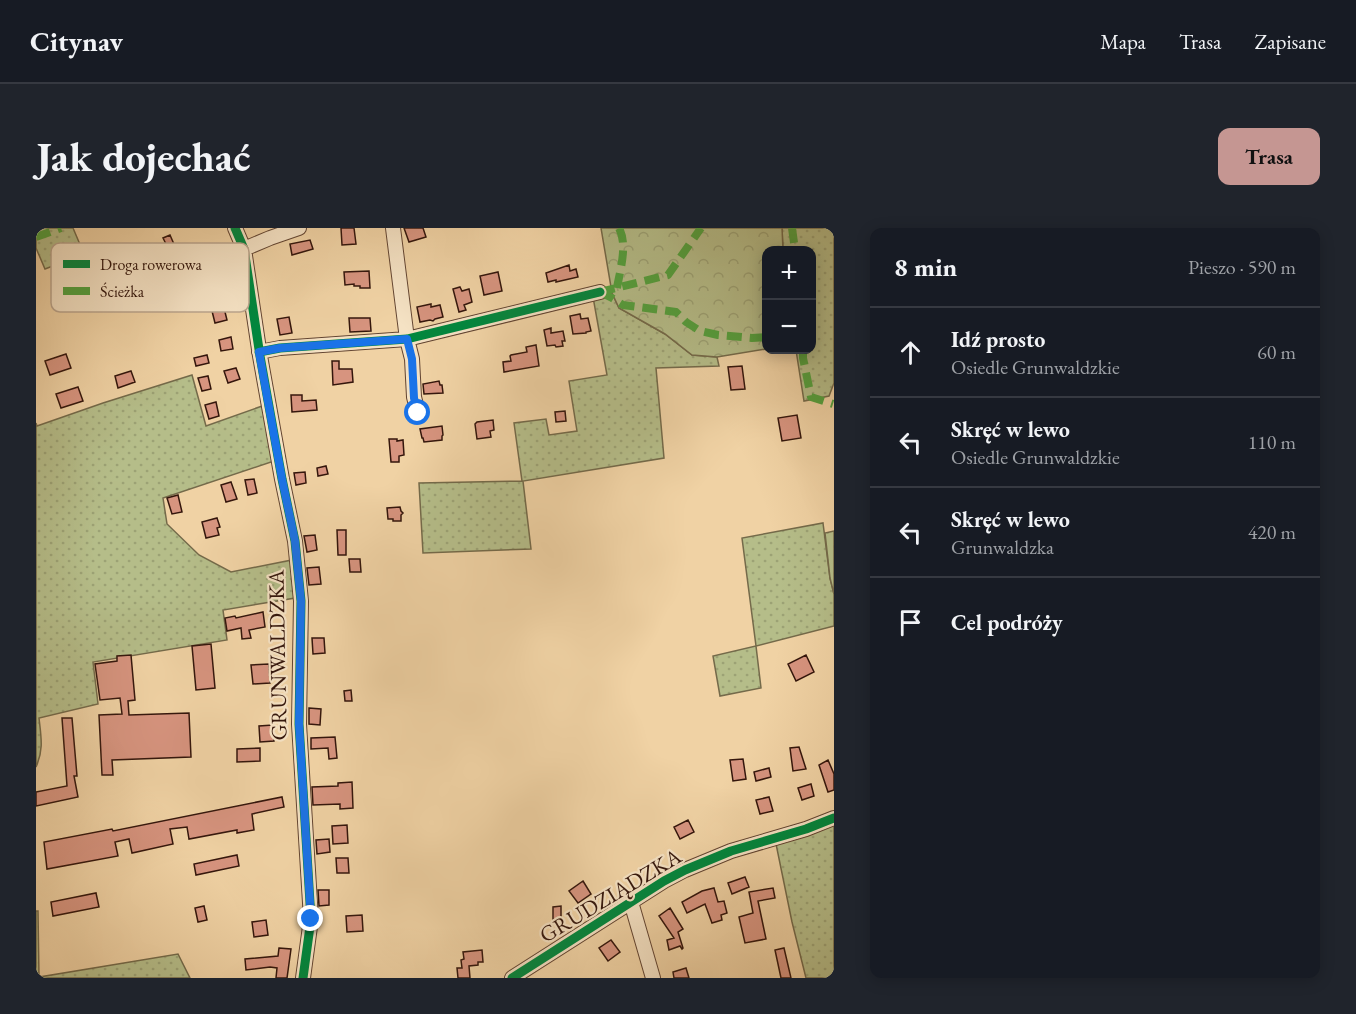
<!DOCTYPE html>
<html lang="pl">
<meta charset="utf-8">
<style>
:root{--surface:#171b24;--page:#20242c;--text:#f1f3f6;--muted:#9ea1a6;--line:#363941;--accent:#c59692}
body{margin:0;font-family:"EB Garamond",serif;background:var(--page);color:var(--text)}
.controls{position:absolute;right:18px;top:18px;display:grid;overflow:hidden;border-radius:12px;box-shadow:0 3px 15px #0003}
.controls button{width:54px;height:54px;display:grid;place-items:center;padding:0;border:0;border-bottom:2px solid var(--line);background:var(--surface);color:var(--text);font:30px sans-serif}
.stop{position:absolute;width:18px;height:18px;margin:-14px;border:4px solid #1a73e8;border-radius:50%;background:#fff}
.stop.end{background:#1a73e8;border-color:#fff;box-shadow:0 2px 6px #0008}
.list{margin:0;padding:0;list-style:none}
h2{display:flex;justify-content:space-between;align-items:center;height:78px;margin:0;padding:0 24px;font-size:26px}
h2 small{font-size:20px;font-weight:400;color:var(--muted)}
.list li{display:grid;grid-template-columns:39px 1fr auto;gap:18px;align-items:center;box-sizing:border-box;height:90px;padding:0 24px;border-top:2px solid var(--line)}
.list b{display:block;font-size:22px;white-space:nowrap}
.list p{margin:0;font-size:20px;white-space:nowrap;color:var(--muted)}
.list em{font-size:20px;font-style:normal;color:var(--muted)}
.icon{flex:none;width:33px;height:33px;fill:none;stroke:currentColor;stroke-width:2;stroke-linecap:round;stroke-linejoin:round}
.map{position:relative;flex:none;width:798px;height:750px;overflow:hidden;border-radius:12px}
header{display:flex;align-items:center;gap:36px;box-sizing:border-box;height:84px;padding:0 30px;background:var(--surface);border-bottom:2px solid var(--line)}
header strong{font-size:28px}
nav{display:flex;gap:33px;margin-inline-start:auto;font-size:21px}
.intro{display:flex;align-items:center;justify-content:space-between;box-sizing:border-box;height:144px;padding:0 36px}
h1{margin:0;font-size:42px}
.button{padding:15px 27px;border-radius:12px;background:var(--accent);color:#111;font-size:21px;font-weight:700}
main{display:flex;gap:36px;padding:0 36px}
aside{flex:1;background:var(--surface);border-radius:12px;box-shadow:0 3px 15px #0003}
.map>svg:first-child{display:block}
</style>
<header>
<strong>Citynav</strong>
<nav><a>Mapa</a><a>Trasa</a><a>Zapisane</a></nav>
</header>
<div class="intro"><h1>Jak dojechać</h1><a class="button">Trasa</a></div>
<main>
<div class="map">
<svg width="798" height="750" viewBox="0 0 798 750">
<defs>
<pattern id="grass-dots" width="8" height="8" patternUnits="userSpaceOnUse" patternTransform="scale(1.5)"><rect width="8" height="8" fill="#b5bd89"/><path d="M2 2h.1M6 6h.1" fill="none" stroke="#9ca275" stroke-width="1.8" stroke-linecap="round"/></pattern>
<pattern id="forest-crowns" width="20" height="18" patternUnits="userSpaceOnUse" patternTransform="scale(1.5)"><rect width="20" height="18" fill="#b5bd89"/><path d="M2 6a3 3 0 1 1 6 0M12 15a3 3 0 1 1 6 0" fill="none" stroke="#9ca275"/></pattern>
</defs>
<rect width="100%" height="100%" fill="#f0d2a4"/>
<filter id="stains"><feTurbulence type="fractalNoise" baseFrequency=".00333" numOctaves="4"/><feColorMatrix values="0 0 0 0 .2 0 0 0 0 .09 0 0 0 0 .02 0 0 0 .5 -.17"/></filter>
<radialGradient id="worn" r=".72"><stop offset=".6" stop-color="#630" stop-opacity="0"/><stop offset="1" stop-color="#630" stop-opacity=".3"/></radialGradient>
<path fill="url(#grass-dots)" stroke="#746a4a" stroke-width="1.5" d="M0 0H37L48 26 9 41 0 20Z
M746 0H798V155L793 168 768 173 760 122H776V22H747Z
M576 65 583 80 629 106 656 127 681 129 683 138 620 140 628 230 487 253 495 321 387 325 383 255 486 253 478 195 510 191 513 207 541 203 533 153 571 147 557 69Z
M156 147 170 198 229 177 238 233 127 270 131 296 163 327 195 344 256 332 259 370 187 382 191 412 57 434 62 476 3 490C5 509 8 521 0 539V195L1 198 67 175Z
M787 295 794 350 798 366V398L720 418 725 460 684 468 677 428 720 418 706 310Z
M798 596V750H770L756 694 740 616Z
M0 683H2L3 749 142 726 154 750H0Z"/>
<path fill="url(#forest-crowns)" stroke="#746a4a" stroke-width="1.5" d="M565 0H746L747 22H730V121L681 129 656 127 629 106 583 80 576 65Z
M798 303V366L794 350 789 305Z"/>
<path fill="#d7947f" stroke="#34160c" stroke-width="1.5" d="M305 0H318L320 16 306 17Z
M368 0H387L390 9 373 14Z
M134 7 144 30 138 32 127 10Z
M274 12 277 21 256 27 254 16Z
M533 37 534 43 540 41 542 49 520 54V52L512 54 510 45Z
M333 43 334 60H324V58H318V56L309 57 308 44Z
M462 44 466 63 448 67 444 48Z
M424 59 426 63 433 61 436 74 428 77 430 82 423 84 417 61Z
M395 76V79L404 77 407 89 399 91 397 93 394 92 384 94 381 79Z
M188 80 191 92 179 95 176 83Z
M544 86 545 91 552 90 555 103 550 104V105L537 106 534 88Z
M253 89 256 105 244 107 241 91Z
M313 90H334L335 103 314 104Z
M515 100V105L527 103 529 113H526L527 118 520 119 519 117 511 118 508 102Z
M195 109 197 121 185 123 183 112Z
M500 117 503 138 468 144 467 134 475 133 474 128 475 127 491 124 490 119Z
M30 126 35 140 14 147 9 133Z
M171 127 173 135 160 138 158 130Z
M296 133H303V141H316L317 154 297 157Z
M706 138 709 161 695 162 692 139Z
M200 140 204 151 192 155 188 143Z
M95 143 99 154 82 160 79 148Z
M172 148 175 161 166 163 162 150Z
M403 153 404 157H406L407 165 388 166 387 156Z
M42 159 47 173 25 180 20 166Z
M255 167H266V173L280 172 281 182 256 184Z
M180 174 183 188 173 191 169 177Z
M529 183 530 193 520 194 519 184Z
M761 187 765 210 746 213 742 190Z
M457 192 458 202 454 203 455 209 441 211 439 196 441 194Z
M406 198 407 207 406 208V212L388 214 387 210H386L384 201Z
M353 211H361V213L367 212 368 227 363 228V234H355Z
M290 238 292 246 282 248 281 240Z
M269 244 270 255 260 257 258 245Z
M218 251 221 265 212 267 209 252Z
M195 254 201 271 190 274 185 257Z
M142 267 146 284 136 286 131 270Z
M364 279 365 283 367 285 365 287V293H357V291H352L351 280Z
M181 290 184 299 181 300 183 307 170 310 166 294Z
M301 302H310V327H302Z
M279 307 281 322 271 324 268 308Z
M313 331H324L325 344H314Z
M283 339 285 356 273 357 271 340Z
M227 384 229 399 213 402 215 410 206 411 205 400 191 403 189 390 199 388 200 390Z
M276 410H288L289 425 277 426Z
M175 416 179 460 160 462 156 418Z
M95 427 99 472 92 473 93 487 153 485 155 529 76 532 77 547H66L63 487 86 486 84 470 64 472 59 436 81 433V428Z
M770 427 778 444 760 453 752 436Z
M233 436 234 455 217 456 215 437Z
M315 462 316 473H309L308 463Z
M273 480 285 481 284 497 273 496Z
M26 490H36L41 548H38L42 569 0 578V564L31 558Z
M237 497 238 513 224 514 223 498Z
M299 509 301 530 293 531 292 520 275 521V510Z
M763 519 770 541 757 543 754 520Z
M224 520V533L201 534V521Z
M707 531 710 551 697 553 694 532Z
M792 532 798 546V562L792 564 783 537Z
M733 540 735 549 720 553 718 544Z
M316 554 317 580 304 581V576L277 577 276 559 302 558V555Z
M775 556 778 568 766 572 762 560Z
M246 569 248 579 216 586 218 602 201 605V602L153 611 151 599 134 601 137 616 96 625 93 611 79 614 82 628 11 641 8 614 76 601 77 603Z
M733 569 737 583 724 586 720 572Z
M652 592 658 604 644 611 638 599Z
M311 597 312 615 297 616 296 598Z
M293 611 294 624 281 626 280 612Z
M201 627 203 638 160 647 158 636Z
M300 630H312L313 645H301Z
M709 649 713 659 696 666 692 655Z
M547 653 555 666 542 675 533 663Z
M678 660 682 674 688 673 691 685 685 687 686 692 676 695 669 676 651 685 646 674 666 663Z
M737 660 739 670 722 673 730 711 709 715 703 689 717 685 713 664Z
M282 662H293V677L283 678Z
M60 665 63 679 17 688 15 674Z
M168 678 171 692 162 694 159 680Z
M525 678V692L517 693V679Z
M634 680 647 701 642 704 647 720 646 721 644 718 633 722 631 712 638 710 623 688Z
M326 687 327 703 311 704 310 688Z
M230 692 232 707 218 709 216 694Z
M575 712 584 724 572 733 563 720Z
M243 720 255 721 251 750H240L241 740 234 739 210 742 209 731 242 728Z
M748 720 755 750H745L739 722Z
M446 722 447 734H442V737L433 738 434 750H422L421 740H426L425 732 428 731 427 724Z
M650 740 653 750H638L637 744Z"/>
<g fill="none" stroke-linecap="round" stroke-linejoin="round">
<g stroke="#634532" stroke-width="16">
<path id="minor" d="M199 0 208 21 224 128 246 251 259 313 265 373 263 496 275 691 267 750
M357 0 371 111 376 131 378 169 382 185
M208 21 234 10 263 0
M223 124 244 120 371 111 564 64
M595 674 617 750
M476 750 628 653 649 642 695 623 770 601 798 590"/>
</g>
<use href="#minor" stroke="#f5e2c4" stroke-width="14"/>
<path stroke="#53a13e" stroke-width="8" stroke-dasharray="15 8" stroke-linecap="butt" d="M756 0 759 22
M0 9 25 0
M581 60C584 42 592 17 583 0
M564 64 576 70 587 77 640 84 650 94 664 103 682 107 716 110 730 109
M564 64 632 47 665 0
M767 122V130L775 169 797 176"/>
<g stroke="#f5e2c4" stroke-width="13">
<path id="cycleway" d="M199 0 208 21 224 128 246 251 259 313 265 373 263 496 275 691 267 750
M223 124 244 120 371 111 564 64
M476 750 628 653 649 642 695 623 770 601 798 590"/>
</g>
<use href="#cycleway" stroke="#00873e" stroke-width="9"/>
</g>
<g fill="none" stroke-linecap="round" stroke-linejoin="round">
<path stroke="#1a73e8" stroke-width="8" d="M275 691 263 496 265 373 259 313 246 251 223 124 244 120 371 111 376 131 378 170 382 185"/>
</g>
<g text-anchor="middle" stroke-width="4.5" stroke-linejoin="round" paint-order="stroke">
<g font-size="22" fill="#34160c" stroke="#f5e2c4">
<text transform="translate(241 427) rotate(-91)" y="8">GRUNWALDZKA</text>
<text transform="translate(574 667) rotate(-31)" y="8">GRUDZIĄDZKA</text>
</g>
</g>
<rect x="15" y="15" width="198" height="69" rx="9" fill="#f5e2c4" stroke="#bba58d" stroke-width="1.5"/>
<rect x="27" y="32" width="27" height="8" fill="#00873e"/>
<rect x="27" y="59" width="27" height="8" fill="#53a13e"/>
<g font-size="16" fill="#34160c">
<text x="64" y="42">Droga rowerowa</text>
<text x="64" y="69">Ścieżka</text>
</g>
<rect width="100%" height="100%" filter="url(#stains)"/>
<rect width="100%" height="100%" fill="url(#worn)"/>
</svg>
<div class="controls">
<button>+</button>
<button>−</button>
</div>
<div class="stop" style="left:382px;top:185px"></div>
<div class="stop end" style="left:275px;top:691px"></div>
</div>
<aside>
<h2>8 min<small>Pieszo · 590 m</small></h2>
<ul class="list">
<li><svg class="icon" aria-label="ahead" viewBox="0 0 24 24"><path d="M12 20V5M6 11l6-6 6 6"/></svg><div><b>Idź prosto</b><p>Osiedle Grunwaldzkie</p></div><em>60 m</em></li>
<li><svg class="icon" aria-label="left" viewBox="0 0 24 24"><path d="M17 20v-9H6M10 6l-5 5 5 5"/></svg><div><b>Skręć w lewo</b><p>Osiedle Grunwaldzkie</p></div><em>110 m</em></li>
<li><svg class="icon" aria-label="left" viewBox="0 0 24 24"><path d="M17 20v-9H6M10 6l-5 5 5 5"/></svg><div><b>Skręć w lewo</b><p>Grunwaldzka</p></div><em>420 m</em></li>
<li><svg class="icon" aria-label="arrive" viewBox="0 0 24 24"><path d="M6 21V4h12l-3 4 3 4H6"/></svg><div><b>Cel podróży</b></div></li>
</ul>
</aside>
</main>
